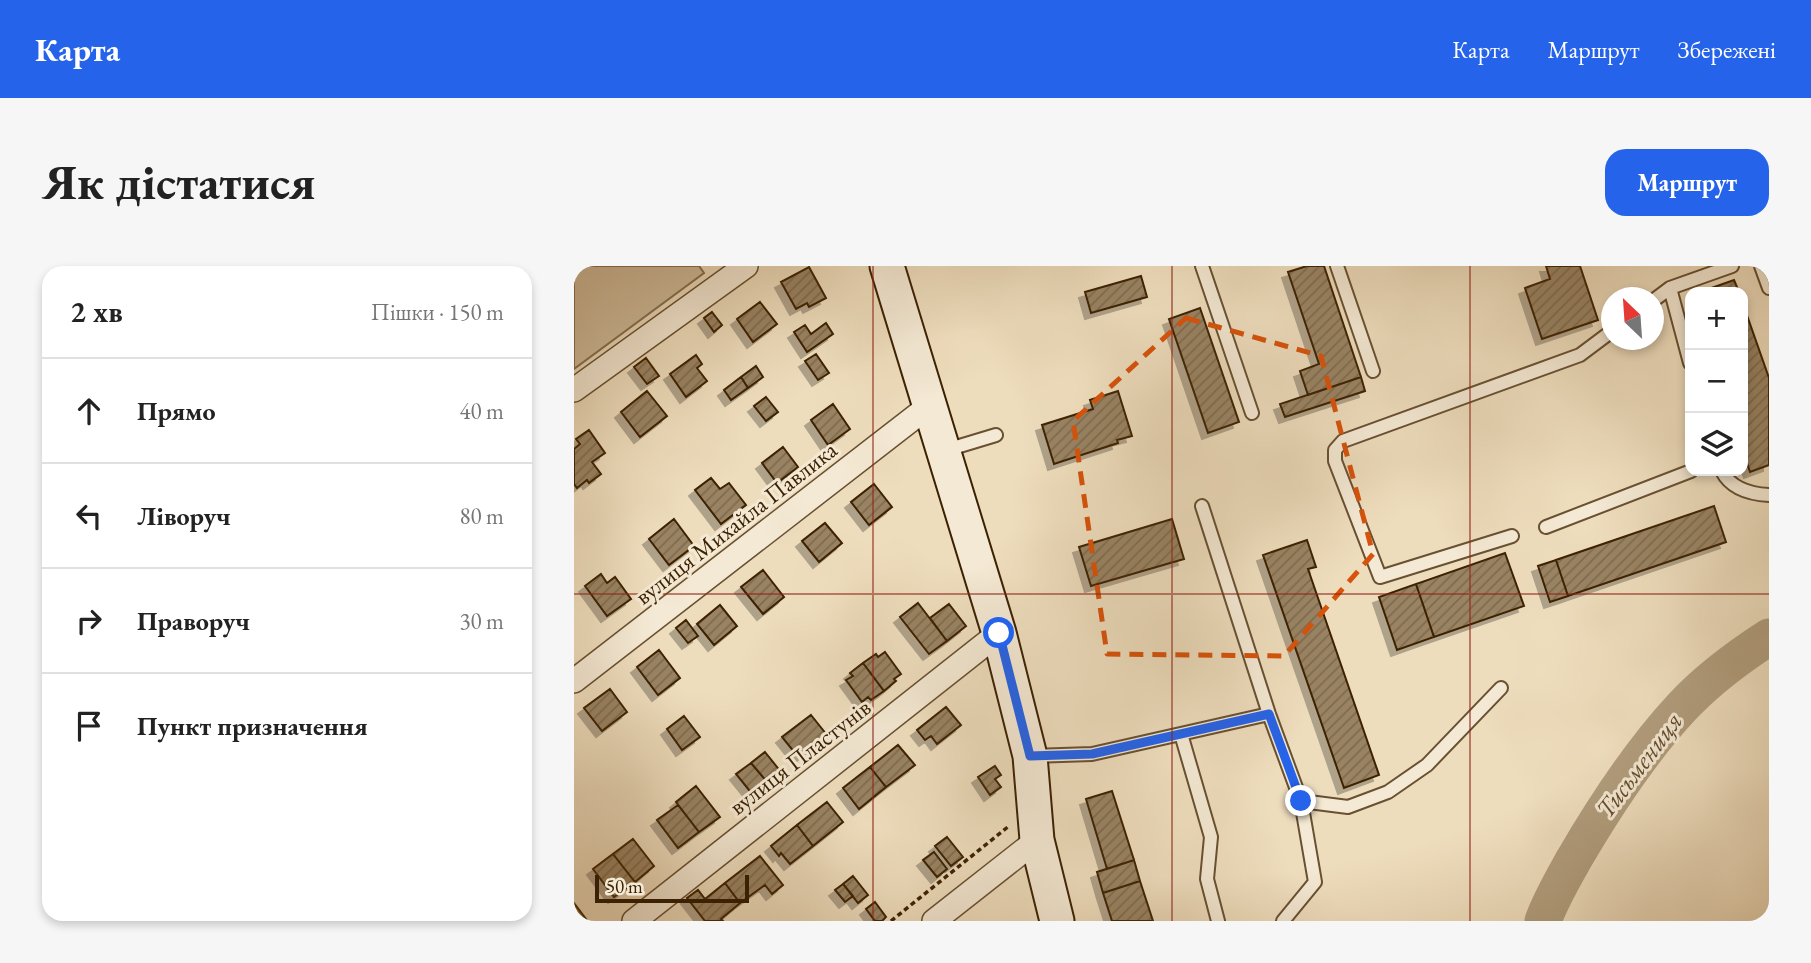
<!DOCTYPE html>
<html lang="uk">
<meta charset="utf-8">
<style>
:root{--surface:#fff;--page:#f6f6f6;--text:#222;--muted:#767676;--line:#e0e0e0;--accent:#2563eb}
body{margin:0;font-family:"EB Garamond",serif;background:var(--page);color:var(--text)}
.controls{position:absolute;right:21px;top:21px;display:grid;overflow:hidden;border-radius:14px;box-shadow:0 4px 10px #0003}
.controls button{width:63px;height:63px;display:grid;place-items:center;padding:0;border:0;border-bottom:2px solid var(--line);background:var(--surface);color:var(--text);font:35px sans-serif}
.compass{position:absolute;left:1027px;top:21px;width:63px;height:63px;border-radius:50%;background:var(--surface);box-shadow:0 4px 10px #0003;rotate:335deg}
.scale{position:absolute;left:21px;bottom:18px;width:154px;box-sizing:border-box;padding-left:7px;border:4px solid #3c2102;border-top:0;font-size:19px;line-height:24px;white-space:nowrap;color:#3c2102;-webkit-text-stroke:5px #f4e9d4;paint-order:stroke}
.stop{position:absolute;width:21px;height:21px;margin:-16px;border:5px solid #2563eb;border-radius:50%;background:#fff}
.stop.end{background:#2563eb;border-color:#fff;box-shadow:0 2px 7px #0008}
.list{margin:0;padding:0;list-style:none}
h2{display:flex;justify-content:space-between;align-items:center;height:91px;margin:0;padding:0 28px;font-size:30px}
h2 small{font-size:23px;font-weight:400;color:var(--muted)}
.list li{display:grid;grid-template-columns:46px 1fr auto;gap:21px;align-items:center;box-sizing:border-box;height:105px;padding:0 28px;border-top:2px solid var(--line)}
.list b{display:block;font-size:26px;white-space:nowrap}
.list em{font-size:23px;font-style:normal;color:var(--muted)}
.icon{flex:none;width:38px;height:38px;fill:none;stroke:currentColor;stroke-width:2;stroke-linecap:round;stroke-linejoin:round}
.map{position:relative;flex:none;width:1195px;height:655px;overflow:hidden;border-radius:21px}
header{display:flex;align-items:center;gap:42px;box-sizing:border-box;height:98px;padding:0 35px;background:var(--accent);color:#fff}
header strong{font-size:33px}
nav{display:flex;gap:38px;margin-inline-start:auto;font-size:24px}
.intro{display:flex;align-items:center;justify-content:space-between;box-sizing:border-box;height:168px;padding:0 42px}
h1{margin:0;font-size:49px}
.button{padding:18px 32px;border-radius:21px;background:var(--accent);color:#fff;font-size:24px;font-weight:700}
main{display:flex;gap:42px;padding:0 42px}
aside{flex:1;background:var(--surface);border-radius:21px;box-shadow:0 4px 10px #0003}
.map>svg:first-child{display:block}
</style>
<header>
<strong>Карта</strong>
<nav><a>Карта</a><a>Маршрут</a><a>Збережені</a></nav>
</header>
<div class="intro"><h1>Як дістатися</h1><a class="button">Маршрут</a></div>
<main>
<aside>
<h2>2 хв<small>Пішки · 150 m</small></h2>
<ul class="list">
<li><svg class="icon" aria-label="ahead" viewBox="0 0 24 24"><path d="M12 20V5M6 11l6-6 6 6"/></svg><div><b>Прямо</b></div><em>40 m</em></li>
<li><svg class="icon" aria-label="left" viewBox="0 0 24 24"><path d="M17 20v-9H6M10 6l-5 5 5 5"/></svg><div><b>Ліворуч</b></div><em>80 m</em></li>
<li><svg class="icon" aria-label="right" viewBox="0 0 24 24"><path d="M7 20v-9h11M14 6l5 5-5 5"/></svg><div><b>Праворуч</b></div><em>30 m</em></li>
<li><svg class="icon" aria-label="arrive" viewBox="0 0 24 24"><path d="M6 21V4h12l-3 4 3 4H6"/></svg><div><b>Пункт призначення</b></div></li>
</ul>
</aside>
<div class="map">
<svg width="1195" height="655" viewBox="0 0 1195 655">
<defs>
<pattern id="building-hatch" width="6" height="6" patternUnits="userSpaceOnUse" patternTransform="scale(1.75)"><rect width="6" height="6" fill="#998363"/><path d="M-1 1l2-2M0 6l6-6M5 7l2-2" fill="none" stroke="#7e6b4f"/></pattern>
<filter id="shadow"><feDropShadow dx="-6" dy="6" stdDeviation="0" flood-color="#0004"/></filter>
</defs>
<rect width="100%" height="100%" fill="#eeddbd"/>
<filter id="stains"><feTurbulence type="fractalNoise" baseFrequency=".00286" numOctaves="4"/><feColorMatrix values="0 0 0 0 .2 0 0 0 0 .09 0 0 0 0 .02 0 0 0 .5 -.17"/></filter>
<radialGradient id="worn" r=".72"><stop offset=".6" stop-color="#630" stop-opacity="0"/><stop offset="1" stop-color="#630" stop-opacity=".3"/></radialGradient>
<path fill="#d0bd9d" stroke="#866f50" stroke-width="2" d="M0 0H125L130 7 0 103Z"/>
<g fill="none" stroke-linecap="round" stroke-linejoin="round">
<path stroke="#b19d7d" stroke-width="37" d="M969 655C977 633 989 613 1000 593 1031 540 1066 486 1108 441 1133 414 1164 391 1195 371"/>
</g>
<path fill="url(#building-hatch)" stroke="#3c2102" stroke-width="2" filter="url(#shadow)" d="M733 0H750L787 111 734 129 726 105 745 98 714 6Z
M972 0H1006L1024 54 968 73 951 22 976 13Z
M235 1 252 32 235 41 233 37 222 43 207 16Z
M567 10 573 31 517 47 511 26Z
M1160 14 1165 26H1126Z
M186 36 203 58 179 76 163 53Z
M1169 38 1195 112V199L1176 206 1169 185Z
M626 42 665 156 634 167 595 53Z
M138 46 148 59 140 66 130 52Z
M252 57 259 68 233 86 220 66 231 59 237 68Z
M242 88 255 107 244 114 231 95Z
M122 89 128 98 123 102 133 115 112 131 96 108Z
M72 92 85 110 73 118 60 101Z
M182 100 189 111 174 122 167 111Z
M167 111 174 122 157 134 150 124Z
M787 111 791 125 711 151 706 138Z
M73 125 93 150 66 171 47 146Z
M544 125 558 170 543 174 544 177 480 198 468 159 519 143 516 134Z
M192 131 204 146 192 155 180 140Z
M259 138 276 163 254 179 237 154Z
M15 164 31 187 18 196 27 208 15 217 13 214 3 222 0 218V183L6 178 2 173Z
M209 181 224 201 203 217 188 197Z
M137 212 146 223 155 217 172 239 147 258 121 224Z
M300 218 318 241 295 259 277 236Z
M1140 240 1152 276 994 330 982 294Z
M100 253 120 280 95 299 75 273Z
M598 253 610 293 517 320 505 281Z
M251 257 268 277 245 296 228 275Z
M733 274 742 301 734 303 805 509 770 522 689 289Z
M931 287 950 340 860 371 842 318Z
M982 294 994 330 976 336 964 300Z
M189 304 210 331 189 348 167 321Z
M27 308 33 317 41 311 57 333 33 350 11 320Z
M842 318 860 371 823 384 805 331Z
M344 337 373 375 355 388 326 351Z
M375 338 392 360 373 375 356 352Z
M146 339 163 360 140 379 123 358Z
M112 354 124 370 114 377 102 362Z
M85 384 106 412 84 429 63 401Z
M311 386 327 408 320 413 322 415 310 425 289 397 302 388 304 391Z
M289 397 310 425 297 434 294 431 288 436 272 414 279 410 276 407Z
M36 423 53 446 28 465 10 442Z
M372 441 387 459 363 478 357 470 351 474 343 464Z
M237 449 253 469 225 492 208 471Z
M110 450 126 471 108 484 93 463Z
M324 479 341 499 312 521 296 501Z
M191 486 207 506 194 517 177 497Z
M177 497 194 517 179 529 162 508Z
M421 500 427 509 421 513 427 521 416 529 404 511Z
M296 501 312 521 285 543 269 522Z
M122 520 146 551 125 566 102 536Z
M538 525 560 594 533 603 512 533Z
M253 536 269 556 239 580 223 559Z
M104 539 125 566 104 582 83 554Z
M223 559 239 580 216 598 207 587 205 590 197 580Z
M373 571 389 591 377 600 361 580Z
M59 573 80 600 61 616 39 588Z
M360 586 373 603 363 611 349 594Z
M39 588 61 616 40 631 19 603Z
M186 590 209 619 198 628 191 619 166 637 151 617Z
M560 594 566 615 529 627 523 606Z
M279 610 294 629 284 637 269 618Z
M566 615 579 655H538L529 627Z
M151 617 166 637 147 653 149 655H131L113 632 124 624 131 633Z
M269 618 279 630 271 636 261 624Z
M301 636 312 651 308 655H301L292 643Z
M0 637 12 653 9 655H0Z"/>
<g fill="none" stroke-linecap="round" stroke-linejoin="round">
<g stroke="#685031" stroke-width="16">
<path id="lane" d="M628 0 678 147
M763 0 799 105
M1187 0 1195 22
M1096 22 1116 97
M1080 34 1096 22 1158 0
M369 185 422 169
M1148 205C1157 223 1176 228 1195 229
M628 240 695 448 727 535 741 616 709 655
M972 261 1117 205
M938 270 806 311 761 195V184L769 175 1006 89 1038 65
M607 468 637 571 633 613 644 655
M457 490 518 488 695 448
M727 535 774 541 814 526 853 499 927 422"/>
</g>
<g stroke="#685031" stroke-width="26">
<path id="street" d="M0 124 172 0
M0 415 355 140
M60 655 425 367
M360 655 463 574"/>
</g>
<g stroke="#3c2102" stroke-width="37">
<path id="secondary" d="M313 0 425 367 456 490 463 574 483 655"/>
</g>
<path stroke="#3c2102" stroke-width="3.5" stroke-dasharray="5 3.5" stroke-linecap="butt" d="M317 655 435 560"/>
<use href="#lane" stroke="#f4e9d4" stroke-width="12"/>
<use href="#street" stroke="#f4e9d4" stroke-width="23"/>
<use href="#secondary" stroke="#f4e9d4" stroke-width="33"/>
</g>
<g fill="none" stroke-linecap="round" stroke-linejoin="round">
<path stroke="#2563eb" stroke-width="9" d="M425 367 456 490 518 488 695 448 727 535"/>
</g>
<path fill="none" stroke="#d7530b" stroke-width="5" stroke-dasharray="14 9" stroke-linejoin="round" d="M612 52 747 90 799 288 710 390 533 388 499 155Z"/>
<path fill="none" stroke="#8f2418" stroke-width="2" stroke-opacity="0.55" d="M299 0V655M598 0V655M896 0V655M0 328H1195"/>
<g text-anchor="middle" stroke-width="6" stroke-linejoin="round" paint-order="stroke">
<g font-size="24" fill="#3c2102" stroke="#f4e9d4">
<text transform="translate(162 257) rotate(-38)" y="8">вулиця Михайла Павлика</text>
<text transform="translate(226 491) rotate(-38)" y="8">вулиця Пластунів</text>
</g>
<g font-size="26" font-style="italic" fill="#654c2d" stroke="#f4e9d4">
<text transform="translate(1065 499) rotate(-53)" y="9">Тисьмениця</text>
</g>
</g>
<rect width="100%" height="100%" filter="url(#stains)"/>
<rect width="100%" height="100%" fill="url(#worn)"/>
</svg>
<div class="controls">
<button>+</button>
<button>−</button>
<button><svg class="icon" aria-label="layers" viewBox="0 0 24 24"><path d="M12 4l9 5-9 5-9-5zM3 14l9 5 9-5"/></svg></button>
</div>
<svg class="compass" viewBox="-18 -18 36 36"><path d="M0-13l5 13h-10z" fill="#e53935"/><path d="M0 13l5-13h-10z" fill="#767676"/></svg>
<div class="scale">50 m</div>
<div class="stop" style="left:425px;top:367px"></div>
<div class="stop end" style="left:727px;top:535px"></div>
</div>
</main>
